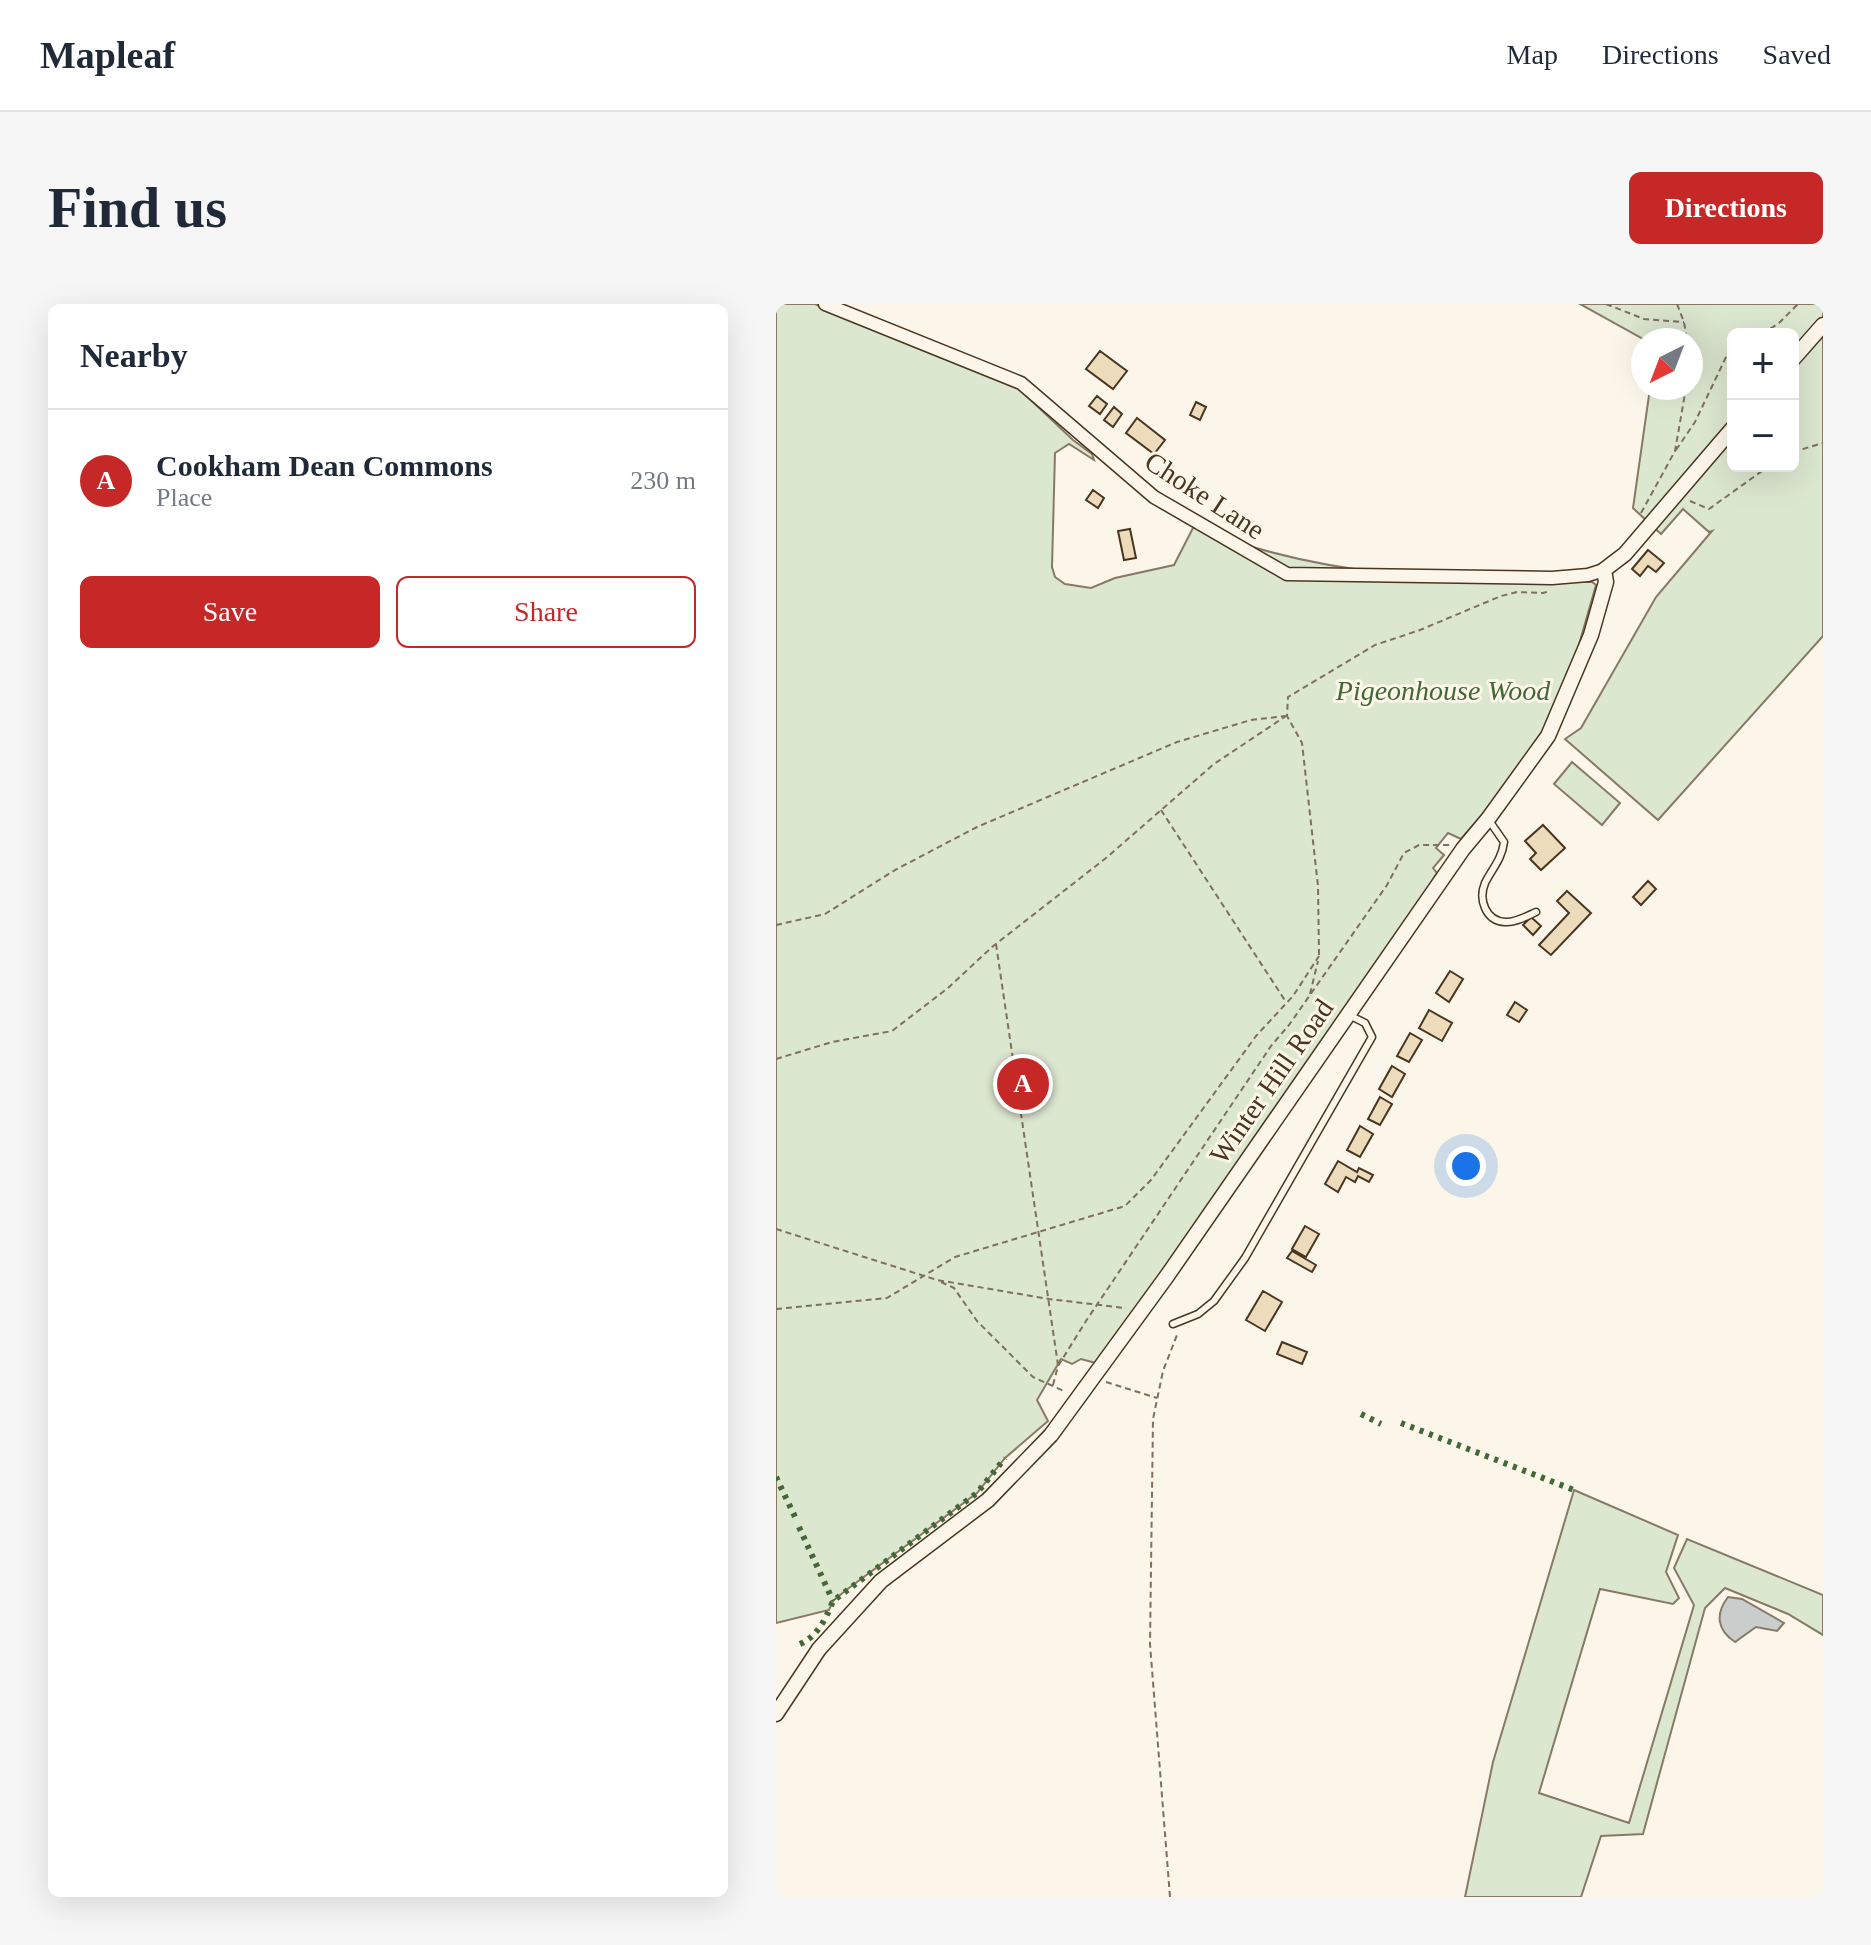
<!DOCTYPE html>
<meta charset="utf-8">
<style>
:root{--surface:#fff;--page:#f6f6f7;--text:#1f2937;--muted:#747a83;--line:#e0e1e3;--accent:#c62828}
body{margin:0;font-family:Georgia,serif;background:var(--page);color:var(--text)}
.controls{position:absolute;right:24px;top:24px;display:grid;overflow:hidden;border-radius:12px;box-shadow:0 8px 32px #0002}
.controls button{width:72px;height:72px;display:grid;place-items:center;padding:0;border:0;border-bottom:2px solid var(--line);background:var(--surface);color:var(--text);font:40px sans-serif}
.compass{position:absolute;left:855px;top:24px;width:72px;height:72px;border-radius:50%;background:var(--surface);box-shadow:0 8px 32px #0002;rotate:222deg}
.you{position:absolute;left:690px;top:862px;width:28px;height:28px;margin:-20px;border:6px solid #fff;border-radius:50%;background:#1a73e8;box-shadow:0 0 0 12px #1a73e833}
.badge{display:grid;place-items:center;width:52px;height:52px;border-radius:50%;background:var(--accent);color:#fff;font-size:26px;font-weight:700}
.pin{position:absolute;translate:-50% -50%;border:4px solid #fff;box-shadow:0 2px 8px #0006}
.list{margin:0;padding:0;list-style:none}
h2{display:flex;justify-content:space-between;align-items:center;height:104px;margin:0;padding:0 32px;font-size:34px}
h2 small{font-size:26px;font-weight:400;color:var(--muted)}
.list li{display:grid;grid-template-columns:52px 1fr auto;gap:24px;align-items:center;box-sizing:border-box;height:144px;padding:0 32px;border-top:2px solid var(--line)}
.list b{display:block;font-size:30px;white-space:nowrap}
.list p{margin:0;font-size:26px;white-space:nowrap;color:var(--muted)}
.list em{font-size:26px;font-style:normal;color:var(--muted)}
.actions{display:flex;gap:16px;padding:24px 32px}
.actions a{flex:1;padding:18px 0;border:2px solid var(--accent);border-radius:12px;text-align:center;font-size:28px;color:var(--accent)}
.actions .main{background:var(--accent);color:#fff}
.map{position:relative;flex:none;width:1047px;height:1593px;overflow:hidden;border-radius:12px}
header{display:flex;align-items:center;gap:48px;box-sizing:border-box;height:112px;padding:0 40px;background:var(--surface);border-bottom:2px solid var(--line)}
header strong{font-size:38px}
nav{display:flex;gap:44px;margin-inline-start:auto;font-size:28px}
.intro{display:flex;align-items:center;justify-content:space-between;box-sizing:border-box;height:192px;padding:0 48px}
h1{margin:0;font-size:56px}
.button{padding:20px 36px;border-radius:12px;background:var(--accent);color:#fff;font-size:28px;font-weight:700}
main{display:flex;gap:48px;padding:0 48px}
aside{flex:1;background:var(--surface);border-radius:12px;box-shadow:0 8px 32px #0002}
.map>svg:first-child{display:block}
</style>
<header>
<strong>Mapleaf</strong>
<nav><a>Map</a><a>Directions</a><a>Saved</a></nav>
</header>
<div class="intro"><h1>Find us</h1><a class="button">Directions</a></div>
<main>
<aside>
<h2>Nearby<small></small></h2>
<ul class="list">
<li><span class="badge">A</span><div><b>Cookham Dean Commons</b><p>Place</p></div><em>230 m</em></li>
</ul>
<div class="actions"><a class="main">Save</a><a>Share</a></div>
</aside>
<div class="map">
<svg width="1047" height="1593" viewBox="0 0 1047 1593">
<rect width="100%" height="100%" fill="#fbf6e9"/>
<path fill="#dce7d0" stroke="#887966" stroke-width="2" fill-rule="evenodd" d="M0 0H39L241 83 297 136 316 150 318 156 293 140 279 149 276 263 279 273 289 280 315 284 339 274 398 261 418 222C543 275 681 277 816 278L820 281 780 421 771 436 685 535 672 529 660 544 668 551 657 564 661 569 624 629 438 898 320 1059 305 1055 296 1060 285 1055 261 1096 272 1117 229 1154 201 1189 69 1287 57 1297 53 1306 0 1319Z
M804 0H1047V332L882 516 789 435 805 424 880 293 936 227 933 228 907 205 885 230 857 204 874 84H915V36H869ZM957 30H1017V162H957Z
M796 458 844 499 826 521 778 480Z
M798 1186 902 1231 890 1268 903 1294 897 1300 824 1285 763 1489 853 1519 918 1301 898 1264 911 1235 1047 1291V1331L1012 1310 949 1284 929 1304 867 1530 825 1532 805 1593H689L717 1458Z"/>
<path fill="#c9cecd" stroke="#887966" stroke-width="2" d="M952 1293 966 1295 1008 1319 1001 1327 980 1323 959 1338C941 1326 939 1310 952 1293Z"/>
<path fill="#ecdcbc" stroke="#4a3520" stroke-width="2" d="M324 47 351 67 337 85 310 65Z
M321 92 331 100 324 110 313 102Z
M420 98 430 103 424 116 414 111Z
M338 103 346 110 337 123 328 116Z
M361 114 389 136 378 150 350 129Z
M317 186 328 194 322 204 310 196Z
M354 225 360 254 348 256 342 227Z
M872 246 888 259 880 268 872 262 864 272 856 265Z
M767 521 789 544 765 566 754 555 760 549 749 537Z
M872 577 880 585 865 601 857 593Z
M791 587 815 609 775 651 763 641 793 609 781 597Z
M755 613 765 622 757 631 747 621Z
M674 667 687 675 673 698 660 689Z
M739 698 751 706 743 718 731 711Z
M653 706 676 719 666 737 643 724Z
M634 729 646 736 633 758 621 752Z
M616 762 629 770 616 793 603 785Z
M604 793 616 800 604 821 592 815Z
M584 822 597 830 584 853 571 846Z
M562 857 581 868 583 864 597 871 593 878 582 872 579 878 570 873 562 888 549 880Z
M529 922 543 930 530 953 516 945Z
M516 947 540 961 536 968 511 954Z
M487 987 506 998 489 1027 470 1016Z
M506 1038 531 1048 526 1060 501 1050Z"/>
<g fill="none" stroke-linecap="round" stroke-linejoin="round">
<g stroke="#4a3520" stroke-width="9">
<path id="service" d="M712 515 728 538C726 555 716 565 709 579 702 596 710 617 729 618 739 619 751 612 760 608
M397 1020 422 1010 438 997 469 954 596 733 589 719 573 711"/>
</g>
<g stroke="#4a3520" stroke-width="15">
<path id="minor" d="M49 0 245 79 378 193 511 270 776 274 812 271 828 266"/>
</g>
<g stroke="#4a3520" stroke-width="17">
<path id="tertiary" d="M1017 55 1047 21
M0 1410 43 1345 105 1277 212 1196 275 1131 391 972 687 545 712 515 772 432 815 331 830 278 828 266 849 250 957 124"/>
</g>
<path stroke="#7f6f5c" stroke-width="2" stroke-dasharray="6 4" stroke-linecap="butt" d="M830 0 868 15 908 18
M901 0 908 18 911 36
M986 30 1003 19 1022 0
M900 146 919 118 951 51 957 48
M1017 148 1047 139
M914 197 933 205 993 162
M865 209 899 147 910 84
M385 506 510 698
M0 621 49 610 119 566 201 523 401 438 475 416 510 412
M220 640 282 1061
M543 651 542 582 526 439 511 412 512 393 599 341 644 326 725 292 741 288 767 289 774 287
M534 690 542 657
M0 755 56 738 116 727 172 684 216 643 330 554 438 460 510 412
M0 925 161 976 273 995 349 1004
M165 978 178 984 201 1017 257 1073 290 1088
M0 1005 111 994 179 953 349 902 375 876 480 732 517 692 543 652
M330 1078 381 1094
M277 1081 282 1062 310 1017 495 742 513 721 611 581 628 549 643 541H674
M394 1593 374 1340 377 1115 387 1067 401 1031"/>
<use href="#service" stroke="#fbf6e9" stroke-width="6"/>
<use href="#minor" stroke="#fbf6e9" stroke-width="12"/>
<use href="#tertiary" stroke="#fbf6e9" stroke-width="14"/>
<path stroke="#436837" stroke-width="6" stroke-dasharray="4 6" stroke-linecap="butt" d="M585 1110 605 1120
M625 1119 798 1186
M0 1173 21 1217
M23 1223 57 1297
M24 1340C42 1332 50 1314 57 1297L201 1189 229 1154"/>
</g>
<g text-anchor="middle" stroke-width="6" stroke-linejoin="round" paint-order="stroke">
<g font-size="28" fill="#4a3520" stroke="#fbf6e9">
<text transform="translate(429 191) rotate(33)" y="10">Choke Lane</text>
<text transform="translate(495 777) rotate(-55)" y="10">Winter Hill Road</text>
</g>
<g font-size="28" font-style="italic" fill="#436837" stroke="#fbf6e9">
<text x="667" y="396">Pigeonhouse Wood</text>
</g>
</g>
</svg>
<div class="controls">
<button>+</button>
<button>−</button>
</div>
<svg class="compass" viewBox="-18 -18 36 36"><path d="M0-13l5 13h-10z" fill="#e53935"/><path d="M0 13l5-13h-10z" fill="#747a83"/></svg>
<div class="you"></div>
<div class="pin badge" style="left:247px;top:780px">A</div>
</div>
</main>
